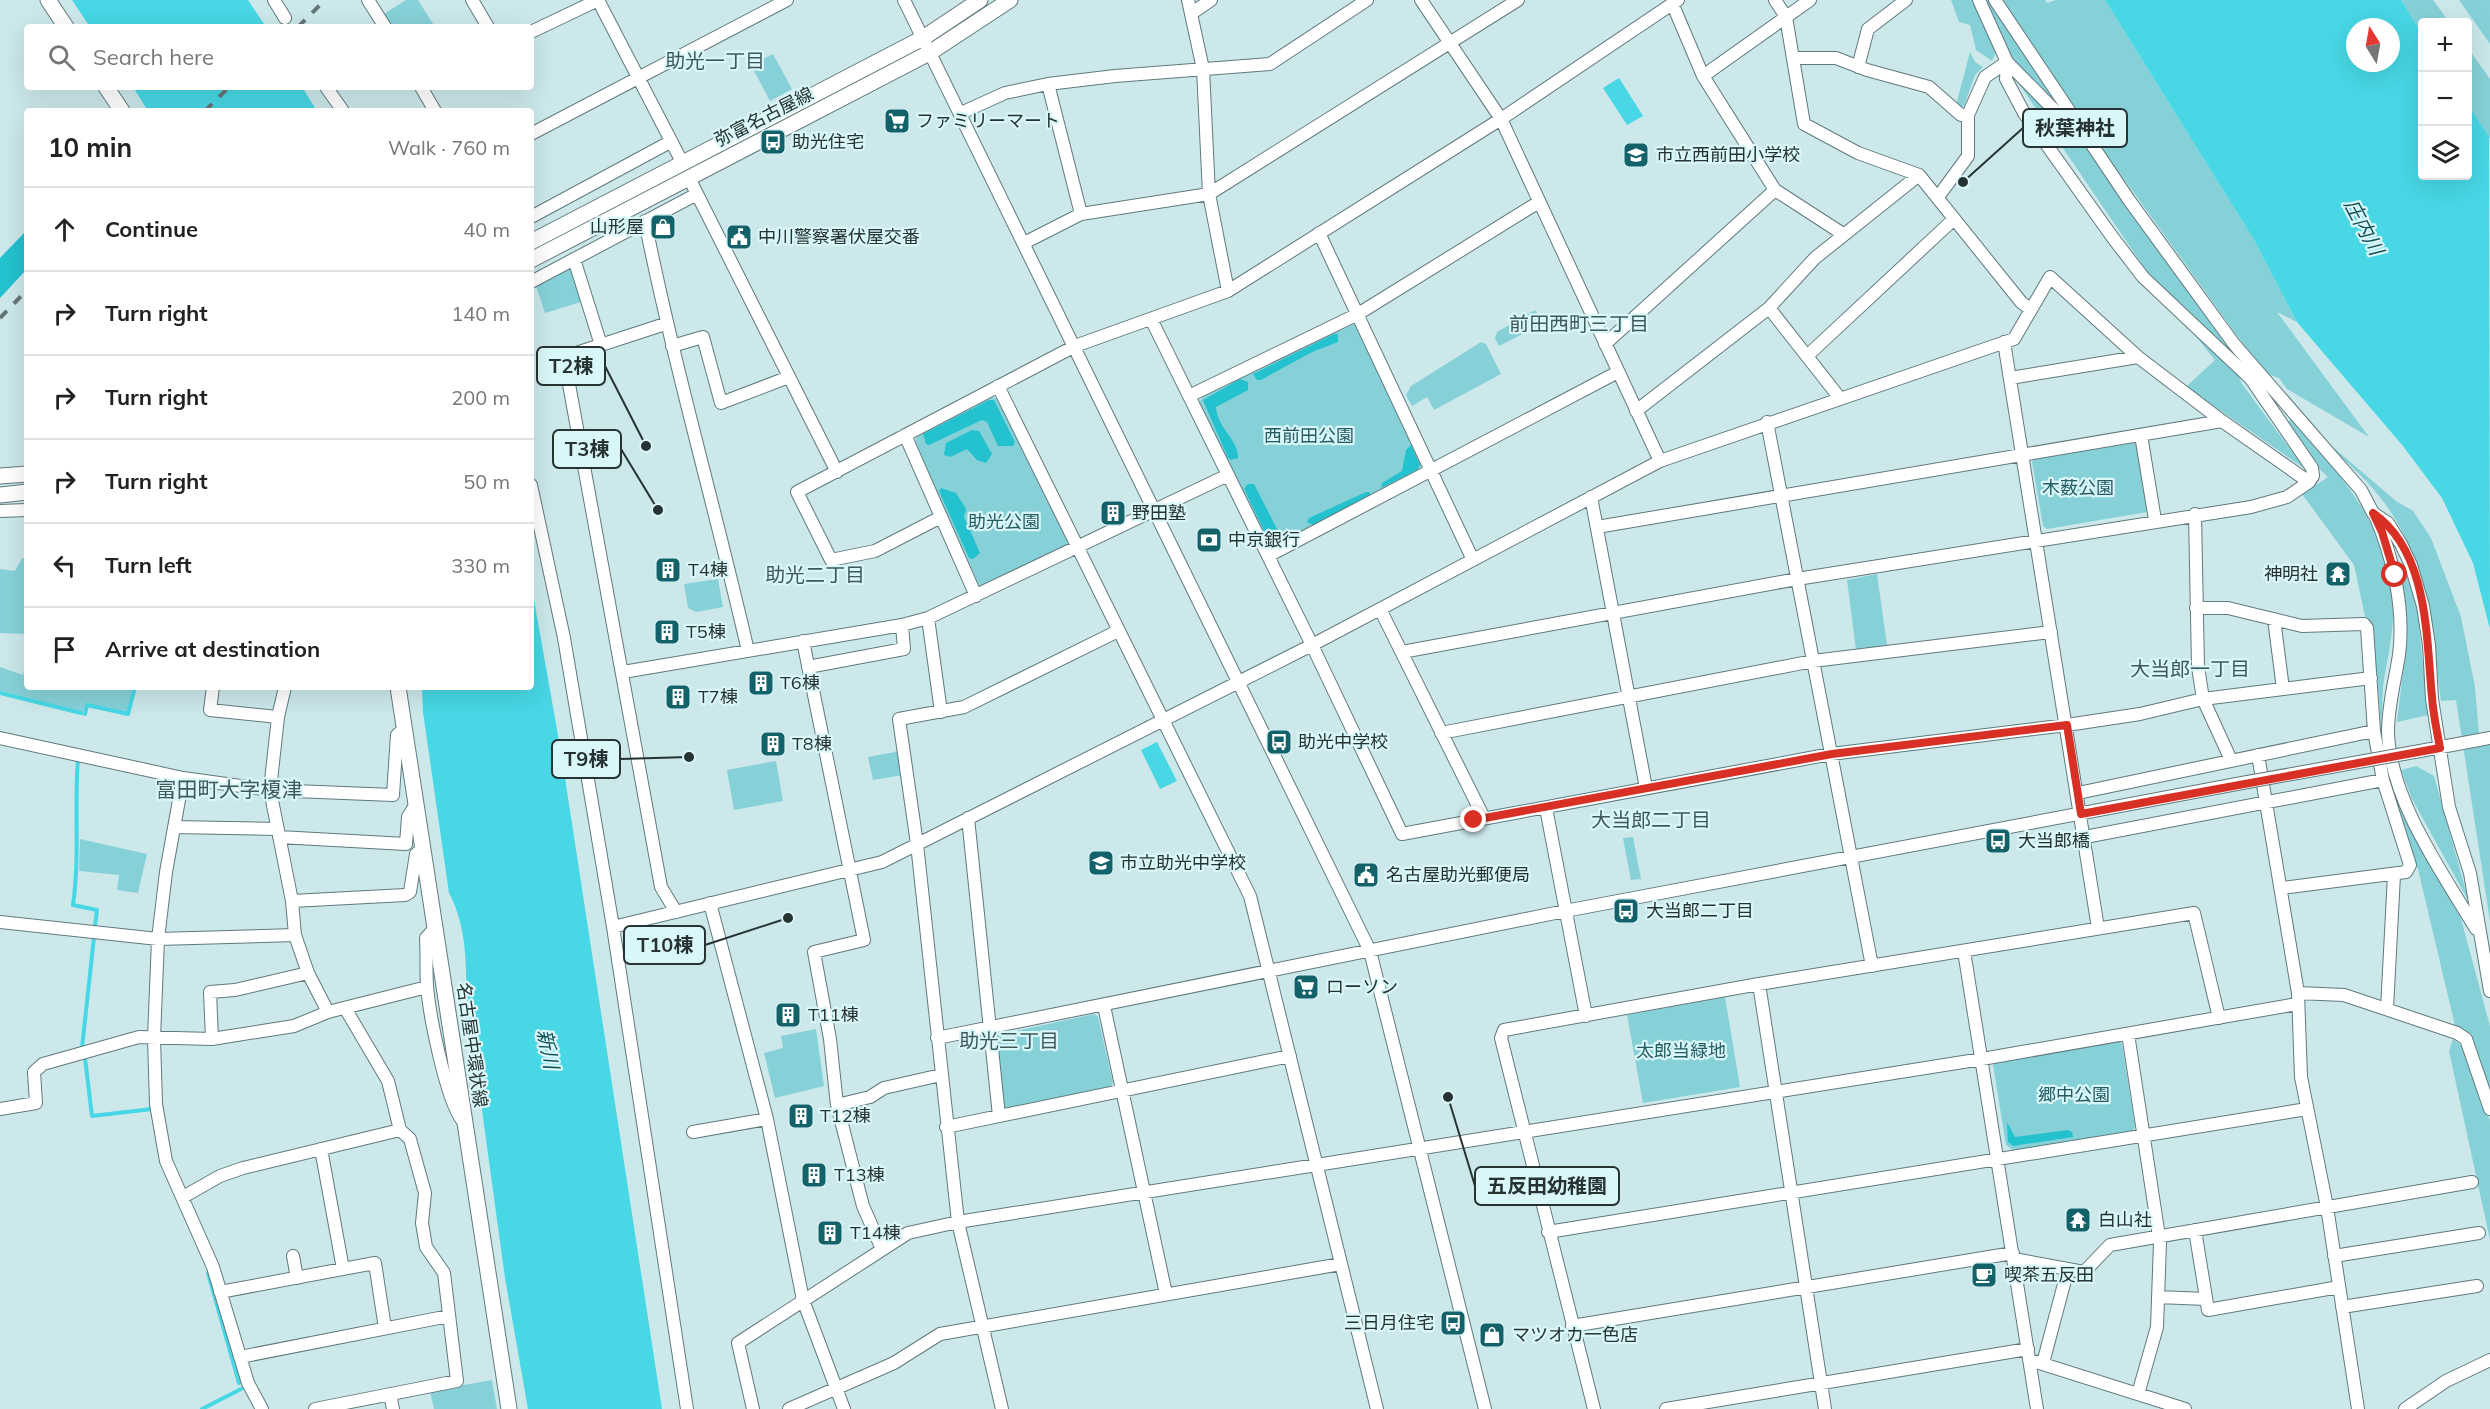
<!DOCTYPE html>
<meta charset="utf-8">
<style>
:root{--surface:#fff;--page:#f2f2f2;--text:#222;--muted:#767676;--line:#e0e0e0}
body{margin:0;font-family:Mulish,"Noto Sans JP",sans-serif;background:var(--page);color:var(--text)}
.controls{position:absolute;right:18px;top:18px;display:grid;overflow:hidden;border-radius:6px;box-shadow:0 6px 24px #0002}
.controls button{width:54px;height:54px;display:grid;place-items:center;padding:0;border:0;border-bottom:2px solid var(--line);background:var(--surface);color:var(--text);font:30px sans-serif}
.compass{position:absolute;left:2346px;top:18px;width:54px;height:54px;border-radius:50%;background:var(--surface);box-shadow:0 6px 24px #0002;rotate:349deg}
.stop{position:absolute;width:18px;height:18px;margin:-14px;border:4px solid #d93025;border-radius:50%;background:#fff}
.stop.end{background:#d93025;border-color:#fff;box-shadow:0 2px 6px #0008}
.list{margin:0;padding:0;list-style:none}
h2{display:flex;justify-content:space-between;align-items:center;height:78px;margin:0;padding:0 24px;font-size:26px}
h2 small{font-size:20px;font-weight:400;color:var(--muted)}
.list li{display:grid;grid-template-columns:39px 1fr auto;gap:18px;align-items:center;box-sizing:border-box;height:84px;padding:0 24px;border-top:2px solid var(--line)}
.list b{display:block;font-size:22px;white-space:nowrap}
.list em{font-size:20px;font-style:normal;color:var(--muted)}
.icon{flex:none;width:33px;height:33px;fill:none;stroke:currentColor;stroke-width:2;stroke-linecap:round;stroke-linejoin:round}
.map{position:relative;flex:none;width:2490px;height:1409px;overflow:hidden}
.search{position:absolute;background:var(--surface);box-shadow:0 6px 24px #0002;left:24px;top:24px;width:510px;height:66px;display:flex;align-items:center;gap:15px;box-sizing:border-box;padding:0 21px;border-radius:6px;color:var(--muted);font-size:22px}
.panel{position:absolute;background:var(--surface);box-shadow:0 6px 24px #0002;left:24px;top:108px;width:510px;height:582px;border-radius:6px}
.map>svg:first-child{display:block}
</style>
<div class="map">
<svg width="2490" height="1409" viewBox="0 0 2490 1409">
<rect width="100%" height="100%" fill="#cce8eb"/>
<path fill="#86d1d8" d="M406 0H418L435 27H392L384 14Z
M1951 0H1976L1996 52 1992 61 1976 50 1970 25 1959 22Z
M1982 0H1987L2069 117 2008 59Z
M1999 0H2045L2047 3 2056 0H2105L2253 238 2297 322 2277 312 2369 437 2287 389 2279 378 2264 373 2069 103Z
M2401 0H2433L2449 22H2422V34Z
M2459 0H2490V44Z
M2468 48 2490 79V139L2468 104Z
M1970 52 1975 62 1983 67 1975 75 1964 106 1959 107 1956 105Z
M773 54 792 89 770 101 751 65Z
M2011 72 2073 134 2085 140 2242 364 2148 273Z
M570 268 581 302 545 313 536 286Z
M1535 310 1544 323 1499 346 1495 339 1497 332Z
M2184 322 2237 372 2242 384 2304 468 2186 387 2215 360Z
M1351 324 1358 326 1422 465 1420 470 1278 545 1268 544 1199 403 1203 396Z
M1481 342 1486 344 1501 374 1434 410 1427 397 1412 406 1406 395 1411 386Z
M992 397 998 399 1068 542 1066 548 985 586 979 585 915 443 916 436Z
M2291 420C2345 479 2395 533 2393 619 2392 642 2386 664 2383 687 2382 703 2382 721 2382 737L2377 672 2354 565 2302 494 2328 477 2317 467 2287 422Z
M2306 424 2396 501 2413 511 2431 538 2461 617 2475 687 2479 734 2490 733V921L2456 700 2441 701C2431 620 2427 548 2369 484 2349 463 2326 444 2306 424Z
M2134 443 2138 445 2149 509 2147 512 2047 529 2043 526 2032 462 2035 458Z
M22 558 27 559V634L0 633V569L15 571Z
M1877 574 1887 645 1856 650 1847 580Z
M2410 576 2417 606 2428 715 2397 722 2405 654 2401 578Z
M718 579 723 607 696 612 688 608 684 584Z
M27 654V687H133L127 714 85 706 83 712 0 691V667L23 675Z
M900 751 903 775 873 780 868 757Z
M776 761 783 801 734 810 727 770Z
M2416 766 2434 776 2469 902 2412 799 2401 770Z
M2389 775 2401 810 2428 862 2460 915 2490 1026V1094L2456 1030 2418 869 2384 776Z
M1633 837 1641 879 1631 880 1623 838Z
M80 839 147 854 138 893 117 890 119 875 79 871Z
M1725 997 1740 1087 1643 1103 1627 1015Z
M1094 1014 1098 1017 1113 1083 1111 1087 1007 1109 1002 1105 995 1039 998 1035Z
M816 1029 824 1086 775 1098 764 1053 783 1048 781 1036Z
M2453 1039 2467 1050 2490 1121V1240L2449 1051Z
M2119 1041 2122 1044 2135 1127 2133 1131 2013 1150 2006 1145 1993 1065 1997 1061Z
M492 1380 497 1409H434L430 1391Z"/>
<path fill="#24c1cf" d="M27 230V269L0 298V258Z
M1334 334H1338V342L1312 352 1261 380H1257L1253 374Z
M1240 379 1248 382V390L1216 407C1217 428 1239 440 1238 458L1231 460 1228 458 1203 400Z
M989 400H994L1015 442 1013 446H998L987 422 982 420 929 445 926 444 923 434Z
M972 430 979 431 992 454 986 463 977 460 967 449 950 457 944 455 946 443Z
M1411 445 1420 465 1417 470 1381 488 1382 483 1402 471 1406 450Z
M1248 484H1254L1279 533 1285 536 1280 542 1269 541 1244 489Z
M941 488 956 493 963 504 966 509 964 517 980 553 973 559 969 558 939 491Z
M1366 492H1370V495L1313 525 1307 522 1309 518Z
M2007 1122 2015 1137 2068 1130 2072 1132 2073 1137 2013 1146 2008 1142Z"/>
<path fill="#47d7e5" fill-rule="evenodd" d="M72 0H248L266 27H90Z
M2105 0H2401L2422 34V176H2468V104L2489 137 2490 629 2473 563 2442 498 2403 446 2297 322 2253 238ZM2355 27H2391V63H2355Z
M1619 78 1643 116 1627 125 1603 88Z
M133 87H302L317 111H148Z
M531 583 561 752 662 1409H528L505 1278 466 993C467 960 465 923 449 893L423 712 422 687H531Z
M1157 742 1177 781 1160 789 1141 750Z"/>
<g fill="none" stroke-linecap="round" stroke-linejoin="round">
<path stroke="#47d7e5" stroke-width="4" d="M0 693 81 713
M85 714 87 705 128 714 135 687
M78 758C74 808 80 856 73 905L97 910 95 926
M82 1048 94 937
M85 1058 92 1116 152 1109 153 1111
M208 1273 239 1383
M202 1409 241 1389"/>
<g stroke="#60797c" stroke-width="14">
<path id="minor" d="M274 0 285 18
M368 0 385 27
M472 0 488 27
M598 0 682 162
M904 0 1370 951 1485 1409
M1188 0 1203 69 1209 194 1228 291
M1421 0 1501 119 1660 461
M1775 0 1786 17 1804 124 1858 153 1919 175 2021 302 2030 309
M1979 0 2007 62 2006 79 2024 113 2113 238 2143 277 2251 379 2258 374
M1995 0 2129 200 2234 344 2361 490 2373 513 2388 523 2401 544 2411 565 2423 606 2429 645 2432 699 2449 807 2470 873 2490 991
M1672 3 1703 76 1775 190 1843 234
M1192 13 1211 0
M531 32 598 0
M1793 58H1836L1867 70 1929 87 1961 115H1968
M1858 67 1868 29 1906 0
M1703 76 1810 0
M1048 84 1081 214
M326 87 343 111
M421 87 435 111
M961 113 1005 93 1048 84 1115 76 1270 64 1367 0
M531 134 787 0
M689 178 837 472
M1938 197 1968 156V115L1985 77 2007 62 2065 121 2081 125
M531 217 670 142
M645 221C674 366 715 507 748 651
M1319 233 1473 560
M1024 243 1081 214 1209 194 1518 0
M574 259 601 345
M531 282 697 194
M1769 308 1839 397
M1151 319 1312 645 1402 834 1831 754 2067 725 2140 714 2203 699 2371 678
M665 324 564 357 661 887 676 912
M2004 342 2098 928
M1605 344 1775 190
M672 346 703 337 721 403 789 377
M1807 356 1954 219
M2010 378 2138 357
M2251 379 2312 468 2313 476 2309 482
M998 386 1250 896 1377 1409
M1189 396 1358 314 1539 202
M1636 411 1769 308 1815 258 1919 175
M1767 422 1872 966
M905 435 976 596
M2141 435 2155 520
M531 485 564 638 613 927 687 1409
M1591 497 1646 788
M0 511 27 510
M2374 513C2393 556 2405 608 2399 655 2395 681 2388 705 2388 732 2390 800 2442 872 2476 929
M2195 514 2198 667 2203 699 2231 760
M941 517 875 551 831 560 797 492 1075 346 1228 291 1501 119 1678 0
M1597 527 2222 421
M1268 556 1618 372
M1380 609 1484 818
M928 618 941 712
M2274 619 2283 689
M803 641 864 940 814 952 830 1039 837 1105 863 1206 882 1249
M808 667 904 649 902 625
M623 672 902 625 928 618 1228 475
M213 687 210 710 278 717
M285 687 278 717 270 790 292 901 295 935 308 973 328 1012
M2374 731 2383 780
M1441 733 1813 661 2051 632
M0 738 183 778 270 790 393 795 397 735 405 728
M2420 751 2490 738
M2258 755 2298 993 2301 1077 2327 1207 2358 1409
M183 778 166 872 158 939 154 1038 156 1104 166 1161 213 1267 248 1383 262 1409
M2078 793 2374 731 2367 628 2364 624 2302 626 2228 608H2196
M1546 808 1586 1016
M968 818 999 1116
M174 827 278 829
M279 837 406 844 408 817 416 804
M2085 837 2383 780 2410 865 2406 872 2282 888
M292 901 405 895 410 892 416 854 423 848
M710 903 767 1119 803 1300 844 1409
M0 922 158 939 295 935
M613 927 882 862 1312 645 1660 461 2014 339 2050 277 2138 357 2222 421 2309 482 2287 497 2251 507 1797 579 1402 652
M435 928 426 938C427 954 426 970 427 985 429 1014 446 1099 462 1120
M1964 951 2037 1409
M1759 984 1825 1409
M2298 993 2344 995 2457 1033 2466 1039 2490 1109
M1104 1006 1166 1294
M2387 1009 2394 875
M2128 1034 2160 1243 2157 1327 2138 1394
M937 1038 1565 911 2242 783
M212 1039 210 992 235 990 308 973
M837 1105 870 1097 884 1088 941 1075
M0 1109 36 1103 34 1072 43 1064 139 1037 212 1039 294 1026 328 1012 427 987
M946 1127 1290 1056
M693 1132 767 1119
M321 1149 343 1269
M183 1197 220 1176 243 1168 400 1130
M2195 1230 2208 1310 2339 1287
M1548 1232 2307 1109
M293 1256 297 1278
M2334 1256 2479 1233
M2014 1259 2084 1272 2110 1245 2472 1182
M220 1292 375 1263 385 1328
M2158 1297 2206 1299
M2342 1307 2477 1286
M1572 1326 2013 1253
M240 1357 449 1316
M2030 1360 2185 1409
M2043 1363 2068 1269
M390 1394 393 1409
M315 1409 457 1381 444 1273 426 1247 422 1223 425 1193 410 1139 400 1130 388 1081 345 1008
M753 1409 738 1343 908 1233 958 1222 1982 1059 2297 1004
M789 1409 894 1363 940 1334 1341 1264
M1002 1409 958 1222 917 844 899 719 964 707 1118 631
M1594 1409 1501 1038 1504 1030 1759 984 2194 913 2219 1018
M1666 1409 2028 1349
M2405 1409 2446 1381 2490 1360"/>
</g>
<g stroke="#60797c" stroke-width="17">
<path id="major" d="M48 0 66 27
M106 87 122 111
M531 242 923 38 980 0
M531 260 931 52 1010 0
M0 476 27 474
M0 495 27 492
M398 687 509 1409"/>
</g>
<use href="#minor" stroke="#fff" stroke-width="12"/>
<use href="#major" stroke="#fff" stroke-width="15"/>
<path stroke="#657678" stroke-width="4" stroke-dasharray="10 10" stroke-linecap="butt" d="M298 27 325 0
M205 111 229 87
M0 318 27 290"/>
<g stroke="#60797c" stroke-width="14" stroke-linecap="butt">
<path id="minor-bridge" d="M2242 783 2420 751"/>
</g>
<use href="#minor-bridge" stroke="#fff" stroke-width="12"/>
</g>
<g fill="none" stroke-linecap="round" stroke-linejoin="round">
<path stroke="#d93025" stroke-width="8" d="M1474 820 1832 754 2067 725 2081 814 2440 748C2437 731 2433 714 2432 697 2426 637 2429 552 2373 513L2382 532 2395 575"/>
</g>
<defs>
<g id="supermarket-square" transform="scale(1.35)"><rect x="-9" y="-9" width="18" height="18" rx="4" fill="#136269" stroke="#d9f6f9"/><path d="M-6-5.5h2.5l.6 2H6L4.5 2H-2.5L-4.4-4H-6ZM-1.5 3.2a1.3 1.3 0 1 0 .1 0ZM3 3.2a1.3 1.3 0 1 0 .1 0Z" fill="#fff"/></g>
<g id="bus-square" transform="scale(1.35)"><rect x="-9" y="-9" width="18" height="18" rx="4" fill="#136269" stroke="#d9f6f9"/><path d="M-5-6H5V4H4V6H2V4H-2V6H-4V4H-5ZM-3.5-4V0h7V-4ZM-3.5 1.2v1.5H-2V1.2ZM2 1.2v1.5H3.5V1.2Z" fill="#fff"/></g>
<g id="school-square" transform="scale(1.35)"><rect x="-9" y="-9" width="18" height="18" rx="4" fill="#136269" stroke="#d9f6f9"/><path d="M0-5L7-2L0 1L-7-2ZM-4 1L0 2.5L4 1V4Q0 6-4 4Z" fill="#fff"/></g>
<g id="shop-square" transform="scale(1.35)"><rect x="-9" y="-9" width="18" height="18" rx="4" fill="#136269" stroke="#d9f6f9"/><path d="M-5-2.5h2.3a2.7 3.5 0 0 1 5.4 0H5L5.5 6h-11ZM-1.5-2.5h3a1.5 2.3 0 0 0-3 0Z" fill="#fff"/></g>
<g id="civic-square" transform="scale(1.35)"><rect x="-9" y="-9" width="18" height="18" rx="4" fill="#136269" stroke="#d9f6f9"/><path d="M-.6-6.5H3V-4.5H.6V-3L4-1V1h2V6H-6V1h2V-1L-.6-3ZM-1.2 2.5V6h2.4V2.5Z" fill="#fff"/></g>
<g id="building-square" transform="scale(1.35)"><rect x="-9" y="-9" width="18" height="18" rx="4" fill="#136269" stroke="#d9f6f9"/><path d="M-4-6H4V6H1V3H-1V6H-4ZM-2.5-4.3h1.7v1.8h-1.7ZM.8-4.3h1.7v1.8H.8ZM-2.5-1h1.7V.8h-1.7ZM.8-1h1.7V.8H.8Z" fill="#fff"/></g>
<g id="bank-square" transform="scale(1.35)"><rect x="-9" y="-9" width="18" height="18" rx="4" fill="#136269" stroke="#d9f6f9"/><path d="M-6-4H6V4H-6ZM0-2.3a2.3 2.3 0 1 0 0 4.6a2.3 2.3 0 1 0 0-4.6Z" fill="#fff"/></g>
<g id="temple-square" transform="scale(1.35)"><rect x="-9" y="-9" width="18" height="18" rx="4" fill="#136269" stroke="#d9f6f9"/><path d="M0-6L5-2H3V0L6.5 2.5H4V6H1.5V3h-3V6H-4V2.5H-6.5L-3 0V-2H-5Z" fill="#fff"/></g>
<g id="cafe-square" transform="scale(1.35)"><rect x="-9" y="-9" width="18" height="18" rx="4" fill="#136269" stroke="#d9f6f9"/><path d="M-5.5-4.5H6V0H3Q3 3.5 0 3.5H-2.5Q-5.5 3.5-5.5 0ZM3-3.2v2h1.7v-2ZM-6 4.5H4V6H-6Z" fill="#fff"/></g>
</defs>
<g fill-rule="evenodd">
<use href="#supermarket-square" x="897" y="121"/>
<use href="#bus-square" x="773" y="142"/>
<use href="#school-square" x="1636" y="155"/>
<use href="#shop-square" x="663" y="227"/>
<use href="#civic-square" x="739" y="237"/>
<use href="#building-square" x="1113" y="513"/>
<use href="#bank-square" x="1209" y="540"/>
<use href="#building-square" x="668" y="570"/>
<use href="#temple-square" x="2338" y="574"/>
<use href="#building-square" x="667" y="632"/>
<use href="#building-square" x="761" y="683"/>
<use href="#building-square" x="678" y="697"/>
<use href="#bus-square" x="1279" y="742"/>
<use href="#building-square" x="773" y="744"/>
<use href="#bus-square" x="1998" y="841"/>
<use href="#school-square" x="1101" y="863"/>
<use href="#civic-square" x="1366" y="875"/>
<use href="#bus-square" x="1626" y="911"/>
<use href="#supermarket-square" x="1306" y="987"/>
<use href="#building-square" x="788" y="1015"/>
<use href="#building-square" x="801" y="1116"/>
<use href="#building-square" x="814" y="1175"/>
<use href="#temple-square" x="2078" y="1220"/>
<use href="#building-square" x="830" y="1233"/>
<use href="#cafe-square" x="1984" y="1275"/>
<use href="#bus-square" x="1453" y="1323"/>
<use href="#shop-square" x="1492" y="1335"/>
</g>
<g text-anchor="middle" stroke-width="4.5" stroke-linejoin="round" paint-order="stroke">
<g font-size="18" fill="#273233" stroke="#d9f6f9">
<text transform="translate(764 117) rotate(-27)" y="6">弥富名古屋線</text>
<text transform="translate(472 1045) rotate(82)" y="6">名古屋中環状線</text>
</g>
<g font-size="18" fill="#273233" stroke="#d9f6f9" text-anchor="start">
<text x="916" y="127">ファミリーマート</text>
<text x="792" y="148">助光住宅</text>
<text x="1656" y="161">市立西前田小学校</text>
<text x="644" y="233" text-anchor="end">山形屋</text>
<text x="758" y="243">中川警察署伏屋交番</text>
<text x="1132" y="519">野田塾</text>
<text x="1228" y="546">中京銀行</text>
<text x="688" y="576">T4棟</text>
<text x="2318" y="580" text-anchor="end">神明社</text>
<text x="686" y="638">T5棟</text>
<text x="780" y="689">T6棟</text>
<text x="698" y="703">T7棟</text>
<text x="1298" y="748">助光中学校</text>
<text x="792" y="750">T8棟</text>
<text x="2018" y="847">大当郎橋</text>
<text x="1120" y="869">市立助光中学校</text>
<text x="1386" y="881">名古屋助光郵便局</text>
<text x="1646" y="917">大当郎二丁目</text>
<text x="1326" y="993">ローソン</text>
<text x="808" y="1021">T11棟</text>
<text x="820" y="1122">T12棟</text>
<text x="834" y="1181">T13棟</text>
<text x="2098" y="1226">白山社</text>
<text x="850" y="1239">T14棟</text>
<text x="2004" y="1281">喫茶五反田</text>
<text x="1434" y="1329" text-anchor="end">三日月住宅</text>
<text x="1512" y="1341">マツオカ一色店</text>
</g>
<g font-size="18" fill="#235d63" stroke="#d9f6f9">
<text x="1309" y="442">西前田公園</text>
<text x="2078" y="494">木薮公園</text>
<text x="1004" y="528">助光公園</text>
<text x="1681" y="1057">太郎当緑地</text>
<text x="2074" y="1101">郷中公園</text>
</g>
<g font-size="20" fill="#40585b" stroke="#d9f6f9">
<text x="715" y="68">助光一丁目</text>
<text x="1579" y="331">前田西町三丁目</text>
<text x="815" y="582">助光二丁目</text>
<text x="2190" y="676">大当郎一丁目</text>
<text x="1651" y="827">大当郎二丁目</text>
<text x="1009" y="1048">助光三丁目</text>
</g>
<g font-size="20" font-style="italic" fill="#135056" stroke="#d9f6f9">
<text transform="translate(2364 227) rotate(62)" y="7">庄内川</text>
<text transform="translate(548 1049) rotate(79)" y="7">新川</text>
</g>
<g font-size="21" fill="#40585b" stroke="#d9f6f9">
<text x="229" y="797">富田町大字榎津</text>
</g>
</g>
<path fill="none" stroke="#273233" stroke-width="2" d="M1963 182L2023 128M646 446L605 366M658 510L621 449M689 757L620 759M788 918L705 945M1448 1097L1475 1186"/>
<g fill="#273233" stroke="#d9f6f9" stroke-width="2">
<circle cx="1963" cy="182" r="6"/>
<circle cx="646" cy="446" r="6"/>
<circle cx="658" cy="510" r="6"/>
<circle cx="689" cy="757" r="6"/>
<circle cx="788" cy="918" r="6"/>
<circle cx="1448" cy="1097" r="6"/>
</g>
<g fill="#d9f6f9" stroke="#273233" stroke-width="2">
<rect x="2023" y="109" width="104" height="38" rx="6"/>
<rect x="537" y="347" width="68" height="38" rx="6"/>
<rect x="553" y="430" width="68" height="38" rx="6"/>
<rect x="552" y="740" width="68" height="38" rx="6"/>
<rect x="624" y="926" width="81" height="38" rx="6"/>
<rect x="1475" y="1167" width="144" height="38" rx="6"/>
</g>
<g font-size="20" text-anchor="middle" font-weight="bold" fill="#273233">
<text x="2075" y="135">秋葉神社</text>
<text x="571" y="373">T2棟</text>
<text x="587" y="456">T3棟</text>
<text x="586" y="766">T9棟</text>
<text x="665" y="952">T10棟</text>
<text x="1547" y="1193">五反田幼稚園</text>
</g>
</svg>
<div class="controls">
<button>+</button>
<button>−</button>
<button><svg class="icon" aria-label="layers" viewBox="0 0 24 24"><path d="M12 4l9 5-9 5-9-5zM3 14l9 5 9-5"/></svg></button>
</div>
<svg class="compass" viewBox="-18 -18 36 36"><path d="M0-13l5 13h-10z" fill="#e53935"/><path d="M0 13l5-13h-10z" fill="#767676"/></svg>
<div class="stop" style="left:2395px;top:575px"></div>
<div class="stop end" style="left:1474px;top:820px"></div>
<div class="search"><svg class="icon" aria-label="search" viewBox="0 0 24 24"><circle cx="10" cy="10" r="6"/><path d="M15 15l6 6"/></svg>Search here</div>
<section class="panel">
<h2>10 min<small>Walk · 760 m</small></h2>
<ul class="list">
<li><svg class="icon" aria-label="ahead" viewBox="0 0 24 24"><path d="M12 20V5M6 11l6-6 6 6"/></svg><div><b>Continue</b></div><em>40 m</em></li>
<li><svg class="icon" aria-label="right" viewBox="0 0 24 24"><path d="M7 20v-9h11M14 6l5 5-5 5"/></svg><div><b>Turn right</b></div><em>140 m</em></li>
<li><svg class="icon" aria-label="right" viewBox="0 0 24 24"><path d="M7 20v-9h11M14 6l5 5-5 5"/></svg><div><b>Turn right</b></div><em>200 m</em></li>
<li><svg class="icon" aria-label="right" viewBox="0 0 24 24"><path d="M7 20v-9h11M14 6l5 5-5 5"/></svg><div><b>Turn right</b></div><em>50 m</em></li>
<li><svg class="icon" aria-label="left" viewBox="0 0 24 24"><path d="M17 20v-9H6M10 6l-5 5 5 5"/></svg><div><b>Turn left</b></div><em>330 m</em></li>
<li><svg class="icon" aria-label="arrive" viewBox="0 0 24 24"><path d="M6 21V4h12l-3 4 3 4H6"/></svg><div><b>Arrive at destination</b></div></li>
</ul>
</section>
</div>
